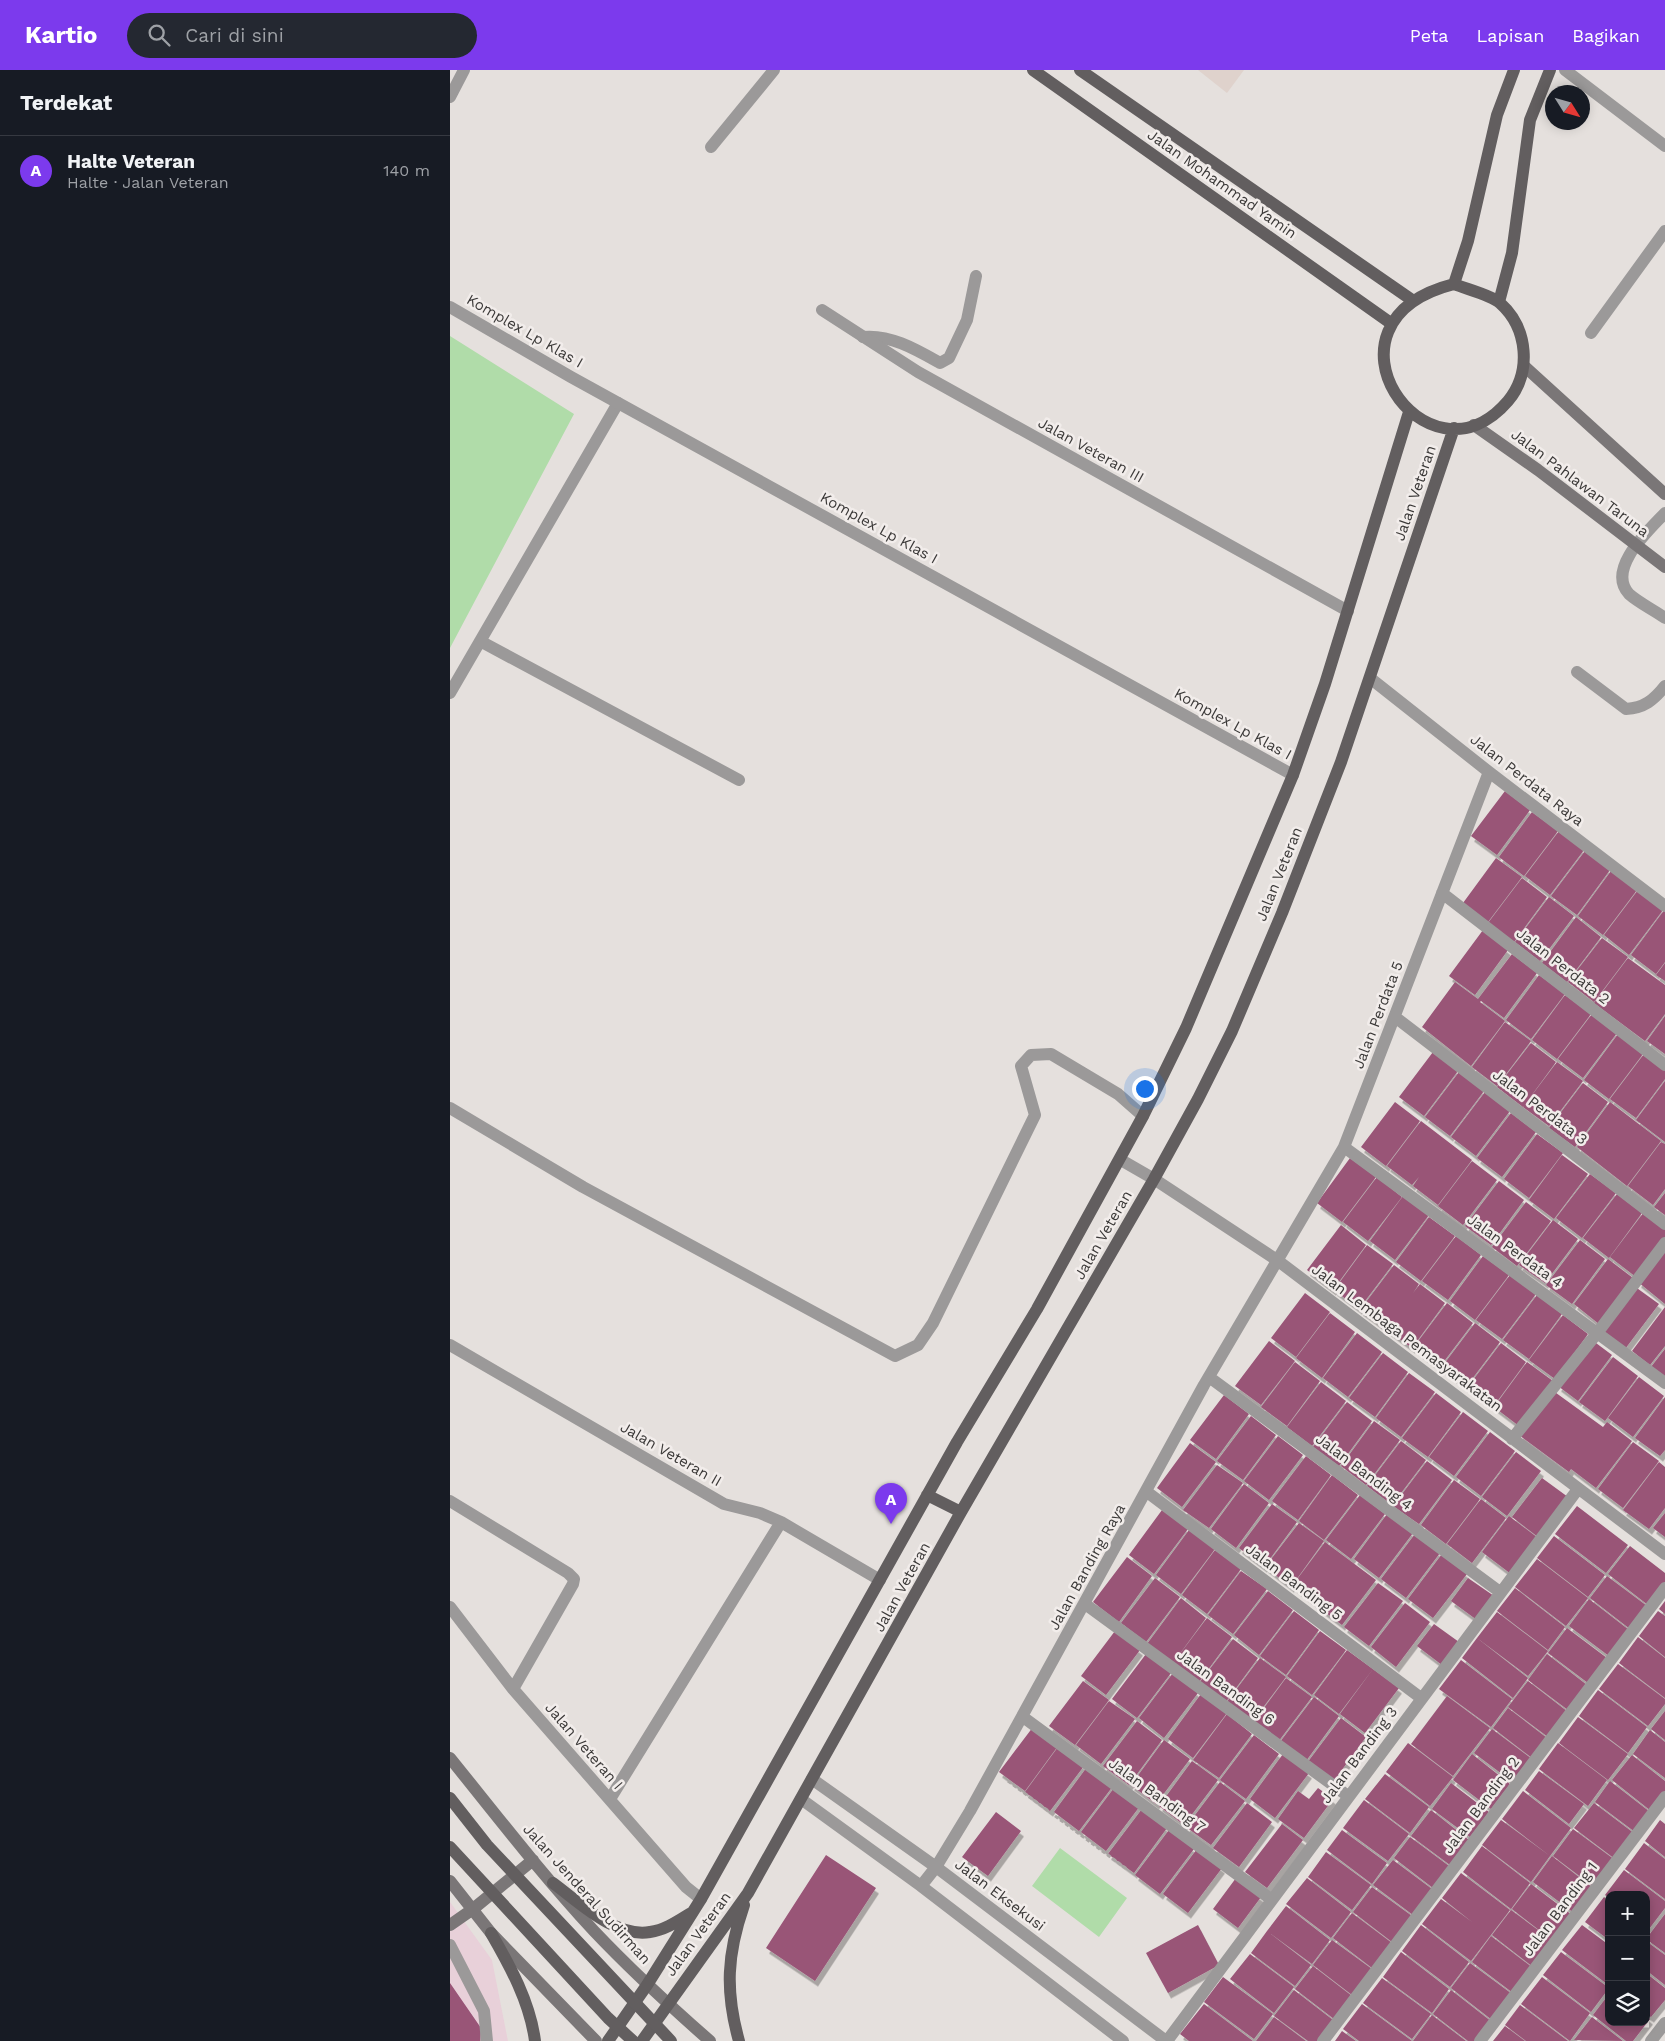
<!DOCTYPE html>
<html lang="id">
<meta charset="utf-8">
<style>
:root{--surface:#171b24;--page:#242831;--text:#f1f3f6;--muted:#9ea1a6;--line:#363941;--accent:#7c3aed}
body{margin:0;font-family:"Work Sans",sans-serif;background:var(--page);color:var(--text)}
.controls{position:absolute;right:15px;bottom:15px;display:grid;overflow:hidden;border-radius:10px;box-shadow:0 2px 12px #0003}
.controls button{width:45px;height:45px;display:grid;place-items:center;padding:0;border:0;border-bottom:1px solid var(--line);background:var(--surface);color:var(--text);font:25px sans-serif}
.compass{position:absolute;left:1095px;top:15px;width:45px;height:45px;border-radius:50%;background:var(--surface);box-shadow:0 2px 12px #0003;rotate:127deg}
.you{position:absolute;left:694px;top:1018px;width:18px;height:18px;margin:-12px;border:4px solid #fff;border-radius:50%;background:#1a73e8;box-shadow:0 0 0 8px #1a73e833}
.badge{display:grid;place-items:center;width:32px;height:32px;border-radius:50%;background:var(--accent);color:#fff;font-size:16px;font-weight:700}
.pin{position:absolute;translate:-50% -41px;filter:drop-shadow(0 1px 2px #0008)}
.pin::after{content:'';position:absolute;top:26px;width:18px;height:15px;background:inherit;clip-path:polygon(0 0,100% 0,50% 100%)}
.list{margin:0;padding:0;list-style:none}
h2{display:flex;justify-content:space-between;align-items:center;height:65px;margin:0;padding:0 20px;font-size:21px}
h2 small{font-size:16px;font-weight:400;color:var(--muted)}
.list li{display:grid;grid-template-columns:32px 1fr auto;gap:15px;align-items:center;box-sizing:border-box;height:70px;padding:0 20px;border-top:1px solid var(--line)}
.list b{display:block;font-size:19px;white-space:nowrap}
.list p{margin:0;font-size:16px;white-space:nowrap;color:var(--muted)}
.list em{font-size:16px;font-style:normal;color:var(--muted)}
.icon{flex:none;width:28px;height:28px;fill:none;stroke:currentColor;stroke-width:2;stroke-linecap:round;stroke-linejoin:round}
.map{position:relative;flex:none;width:1215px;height:1971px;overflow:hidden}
header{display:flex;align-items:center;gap:30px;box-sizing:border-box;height:70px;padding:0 25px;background:var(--accent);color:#fff}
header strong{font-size:24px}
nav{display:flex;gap:28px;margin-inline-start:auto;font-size:18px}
.search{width:350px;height:45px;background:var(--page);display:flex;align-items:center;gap:12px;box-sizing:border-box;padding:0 18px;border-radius:28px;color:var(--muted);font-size:19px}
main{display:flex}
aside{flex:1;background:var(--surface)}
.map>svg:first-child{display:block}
</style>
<header>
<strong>Kartio</strong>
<div class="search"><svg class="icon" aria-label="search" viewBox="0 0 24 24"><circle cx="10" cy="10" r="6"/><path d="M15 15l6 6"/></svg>Cari di sini</div>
<nav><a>Peta</a><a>Lapisan</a><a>Bagikan</a></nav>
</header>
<main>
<aside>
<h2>Terdekat<small></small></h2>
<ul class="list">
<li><span class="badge">A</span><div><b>Halte Veteran</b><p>Halte · Jalan Veteran</p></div><em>140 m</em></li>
</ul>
</aside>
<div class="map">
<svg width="1215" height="1971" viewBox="0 0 1215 1971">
<defs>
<filter id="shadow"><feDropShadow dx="3" dy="5.5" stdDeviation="0" flood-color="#0004"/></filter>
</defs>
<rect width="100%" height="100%" fill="#e5e0dd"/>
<path fill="#e8d0d9" d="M0 1832 42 1890 58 1971H0Z"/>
<path fill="#dfd2cc" d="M748 0H794L777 23Z"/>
<path fill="#b0dca9" d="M0 266 124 344 0 578Z
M610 1778 677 1828 649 1867 582 1816Z"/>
<path fill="#995477" filter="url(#shadow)" d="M1055 721 1080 740 1047 785 1021 766Z
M1082 742 1108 761 1074 806 1049 787Z
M1109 761 1134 780 1100 825 1075 806Z
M1135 781 1160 800 1127 845 1101 826Z
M1046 788 1072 807 1038 852 1013 833Z
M1161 801 1187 820 1153 865 1128 846Z
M1072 808 1097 827 1064 872 1038 853Z
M1188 820 1213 840 1179 885 1154 865Z
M1099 827 1124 846 1090 891 1065 872Z
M1215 839V892L1206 904 1181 885Z
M1126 847 1151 867 1117 912 1092 893Z
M1033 860 1058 880 1025 925 999 906Z
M1152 868 1178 887 1144 932 1118 912Z
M1062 884 1087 903 1054 948 1031 931 1030 932 1055 951 1021 996 972 957 1005 912 1028 929Z
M1178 888 1215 915V944L1195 971 1144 933Z
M1215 893V911L1206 905Z
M1089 905 1115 924 1081 969 1056 950Z
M1115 925 1141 944 1107 989 1082 970Z
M1142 944 1167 963 1133 1008 1108 989Z
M1215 946V984L1197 971Z
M1055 952 1081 971 1047 1016 1022 997Z
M1168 964 1193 984 1159 1029 1134 1010Z
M1081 973 1106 992 1073 1037 1047 1017Z
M983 982 1008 1001 974 1046 949 1027Z
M1194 984 1215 1000V1009L1186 1048 1160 1029Z
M1107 992 1133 1011 1099 1056 1073 1037Z
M1009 1002 1034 1021 1000 1066 975 1047Z
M1215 1011V1072L1186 1050Z
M1133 1013 1158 1032 1125 1077 1099 1058Z
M1035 1022 1060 1041 1026 1086 1001 1067Z
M945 1032 970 1051 936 1096 911 1077Z
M1160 1032 1211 1071 1177 1116 1127 1077Z
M1061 1043 1086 1062 1052 1107 1027 1088Z
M971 1051 1022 1090 988 1135 963 1116 969 1107 962 1115 937 1096Z
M1087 1064 1113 1083 1079 1128 1054 1109Z
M1211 1072 1215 1074V1119L1203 1135 1178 1116Z
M1112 1085 1138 1104 1104 1149 1079 1130Z
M900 1088 926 1107 892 1152 867 1133Z
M1022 1091 1047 1110 1013 1155 988 1136Z
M1140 1104 1166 1123 1132 1168 1106 1148Z
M927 1107 952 1127 918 1171 893 1152Z
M1049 1111 1074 1130 1041 1175 1015 1156Z
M1215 1123V1145L1204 1137Z
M1167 1124 1192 1143 1159 1188 1133 1168Z
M953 1126 979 1145 945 1190 920 1171Z
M1076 1132 1101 1151 1067 1196 1042 1177Z
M1194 1142 1215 1158V1167L1186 1207 1160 1187Z
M979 1147 1005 1166 971 1211 946 1192Z
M1103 1150 1128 1169 1095 1213 1069 1195Z
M891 1155 916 1175 883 1220 857 1200Z
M1006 1166 1031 1185 998 1230 972 1211Z
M1130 1170 1155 1189 1122 1234 1096 1215Z
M917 1175 943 1194 909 1239 884 1220Z
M1215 1175V1234L1188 1212Z
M1033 1186 1059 1205 1025 1250 1000 1231Z
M1158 1189 1183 1208 1149 1254 1124 1234Z
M944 1195 969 1214 963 1223 970 1214 995 1233 962 1278 910 1240Z
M1060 1205 1086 1224 1052 1269 1026 1250Z
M1184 1216 1209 1234 1175 1279 1151 1261Z
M855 1223 880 1242 846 1287 821 1268Z
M1087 1225 1112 1244 1079 1289 1053 1270Z
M997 1233 1023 1253 989 1298 963 1278Z
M1215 1237V1276L1200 1295 1182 1281Z
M880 1243 905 1262 872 1308 846 1288Z
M1113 1245 1138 1264 1105 1309 1079 1290Z
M1025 1253 1050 1272 1016 1317 991 1298Z
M907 1263 932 1282 898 1327 873 1308Z
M1142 1270 1162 1285 1128 1331 1108 1316Z
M819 1271 845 1291 811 1335 785 1316Z
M1051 1273 1076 1292 1043 1337 1017 1318Z
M1215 1279V1307L1201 1297Z
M933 1283 958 1302 925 1347 899 1328Z
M1163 1287 1188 1306 1155 1351 1129 1332Z
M845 1292 870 1311 837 1356 811 1337Z
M1077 1292 1103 1311 1069 1356 1044 1337Z
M959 1303 985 1322 951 1367 926 1348Z
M1189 1307 1214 1326 1183 1367 1158 1348Z
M871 1312 896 1331 862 1376 837 1357Z
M1102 1320 1153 1357 1157 1352 1182 1371 1146 1418 1121 1399 1119 1402 1069 1365Z
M986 1323 1011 1342 978 1387 952 1368Z
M774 1325 799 1344 766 1389 740 1370Z
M1215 1327V1380L1210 1386 1185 1368Z
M897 1332 922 1351 889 1396 863 1377Z
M1013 1342 1038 1361 1004 1406 979 1387Z
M801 1346 826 1365 793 1410 767 1391Z
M924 1351 950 1370 916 1415 891 1396Z
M1040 1362 1065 1381 1031 1426 1006 1407Z
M828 1366 853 1385 819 1430 794 1411Z
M951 1371 976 1390 942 1435 917 1416Z
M1183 1372 1209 1391 1173 1438 1148 1419Z
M740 1373 766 1392 732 1437 707 1418Z
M1066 1382 1091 1401 1057 1446 1032 1427Z
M856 1386 881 1405 848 1450 822 1431Z
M977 1391 1002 1410 969 1454 943 1436Z
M1209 1392 1215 1397V1438L1199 1459 1173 1440Z
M767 1395 793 1413 759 1458 733 1440Z
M882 1405 908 1425 874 1470 849 1451Z
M1092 1408 1118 1427 1088 1467 1062 1447Z
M1004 1410 1030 1429 996 1474 971 1455Z
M794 1414 819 1433 786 1478 761 1459Z
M910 1425 935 1444 901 1489 876 1470Z
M1031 1429 1056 1448 1022 1493 997 1474Z
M822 1434 847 1452 814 1497 789 1478Z
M1127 1436 1178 1475 1156 1503 1105 1464Z
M712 1440 738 1459 704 1504 679 1485Z
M1215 1443V1467L1203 1458Z
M937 1444 963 1463 929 1508 904 1489Z
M1059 1446 1088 1468 1061 1504 1032 1482Z
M849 1453 874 1471 841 1517 815 1497Z
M739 1460 765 1479 731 1524 706 1505Z
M965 1464 990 1483 956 1528 931 1509Z
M1104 1466 1155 1505 1138 1527 1087 1488Z
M875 1472 926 1510 892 1555 867 1536 873 1528 867 1535 842 1516Z
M1180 1476 1215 1503V1513L1198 1535 1158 1504Z
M765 1480 791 1499 757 1544 732 1525Z
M992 1484 1017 1504 983 1548 958 1529Z
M677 1487 702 1506 669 1552 643 1532Z
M1087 1489 1138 1528 1116 1556 1065 1517Z
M791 1501 817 1519 783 1564 758 1545Z
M1157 1506 1197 1536 1180 1559 1140 1528Z
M705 1508 730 1527 696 1572 671 1553Z
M1018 1508 1044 1526 1027 1550 1001 1531Z
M928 1513 953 1531 919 1576 894 1557Z
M1065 1518 1115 1557 1098 1580 1047 1541Z
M818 1521 843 1540 809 1585 784 1565Z
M731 1528 756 1548 723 1593 697 1574Z
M1139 1529 1179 1560 1159 1586 1119 1556Z
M1215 1531V1544L1209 1539Z
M955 1533 980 1552 946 1597 921 1577Z
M844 1541 869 1560 836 1605 810 1586Z
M1208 1541 1215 1546V1587L1189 1566Z
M1047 1542 1098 1581 1078 1606 1027 1568Z
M757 1548 782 1567 749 1612 723 1593Z
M984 1554 1009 1572 992 1595 967 1576Z
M1117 1558 1157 1588 1138 1613 1098 1583Z
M665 1561 690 1580 656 1625 631 1606Z
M870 1561 896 1580 862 1625 837 1606Z
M1188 1567 1215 1588V1628L1169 1593Z
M1027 1568 1078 1608 1063 1628 1012 1588Z
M783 1569 808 1588 775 1633 749 1613Z
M897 1580 923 1599 889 1644 864 1625Z
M696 1584 721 1603 687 1648 662 1629Z
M1097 1584 1137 1615 1118 1640 1078 1610Z
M810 1588 836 1607 802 1652 776 1633Z
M1011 1590 1062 1629 1041 1657 989 1619Z
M1168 1594 1215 1629V1634L1198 1656 1149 1619Z
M923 1599 949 1618 915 1663 890 1644Z
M723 1603 748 1623 714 1668 689 1648Z
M836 1608 862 1627 828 1672 803 1653Z
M633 1611 659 1630 625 1675 599 1656Z
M1078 1611 1118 1642 1098 1667 1058 1637Z
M1148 1620 1197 1657 1178 1683 1129 1646Z
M751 1624 777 1643 743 1688 718 1669Z
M997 1626 1040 1658 1003 1706 961 1674Z
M864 1627 889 1646 856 1691 830 1672Z
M659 1631 685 1649 651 1694 626 1675Z
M1058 1638 1097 1668 1082 1688 1043 1658Z
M1215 1641V1670L1201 1659Z
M777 1644 802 1664 769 1708 743 1690Z
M1128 1647 1178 1684 1158 1710 1109 1673Z
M891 1648 916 1667 883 1712 857 1693Z
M687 1651 712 1670 679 1715 653 1696Z
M583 1657 608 1676 575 1721 549 1702Z
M1042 1659 1082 1689 1064 1713 1024 1683Z
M1200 1660 1215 1672V1708L1183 1684Z
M804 1665 829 1684 796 1729 770 1710Z
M714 1670 740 1689 706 1734 681 1715Z
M958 1673 1003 1707 980 1736 936 1702Z
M1108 1673 1157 1710 1138 1736 1089 1699Z
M608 1677 634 1696 600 1741 575 1722Z
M833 1684 859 1703 825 1748 800 1729Z
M1022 1684 1060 1714 1041 1739 1003 1710Z
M1182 1685 1215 1711V1723L1201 1741 1162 1710Z
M742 1691 768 1710 734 1755 709 1736Z
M637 1697 663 1716 629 1761 604 1742Z
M1089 1701 1134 1734 1119 1754 1075 1720Z
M935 1704 979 1737 960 1763 915 1729Z
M1160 1711 1200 1742 1185 1762 1145 1732Z
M770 1712 795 1731 761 1775 736 1757Z
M1001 1713 1039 1742 1020 1767 982 1739Z
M664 1718 690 1736 656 1781 631 1762Z
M868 1718 883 1729 854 1768 828 1749 848 1721 859 1729Z
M1073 1721 1121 1758 1100 1786 1052 1749Z
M914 1730 959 1764 938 1791 893 1758Z
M797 1733 822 1752 789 1797 763 1778Z
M1144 1733 1185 1764 1165 1789 1124 1758Z
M692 1739 717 1758 684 1803 658 1784Z
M981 1740 1019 1770 1000 1795 961 1766Z
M546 1742 571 1761 538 1806 512 1787Z
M1051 1750 1100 1786 1081 1812 1032 1775Z
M1210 1750 1215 1754V1787L1195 1771Z
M832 1754 853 1770 817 1818 795 1802Z
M1123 1759 1165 1790 1144 1817 1103 1786Z
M719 1760 744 1779 710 1824 685 1805Z
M892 1760 937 1793 922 1814 877 1780Z
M960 1767 999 1796 983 1818 944 1788Z
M1194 1773 1215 1789V1829L1175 1799Z
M1032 1776 1080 1813 1061 1839 1013 1802Z
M747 1779 772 1798 738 1843 713 1824Z
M876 1782 921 1815 902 1840 858 1807Z
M376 1785 426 1818 365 1911 316 1878Z
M1102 1786 1143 1818 1124 1843 1083 1812Z
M943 1790 982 1819 963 1845 923 1815Z
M1174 1800 1215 1831V1838L1199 1859 1196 1856V1825H1159V1828L1155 1825Z
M1011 1803 1060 1840 1021 1891 972 1854 991 1829 1022 1852 992 1828Z
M786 1808 811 1827 788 1858 763 1839Z
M857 1808 901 1842 881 1868 836 1834Z
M1081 1814 1122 1845 1103 1871 1062 1839Z
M922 1817 962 1846 942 1872 903 1842Z
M1154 1827 1159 1831V1870L1135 1852Z
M836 1836 880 1870 862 1894 817 1861Z
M1061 1840 1103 1871 1083 1897 1042 1865Z
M902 1843 942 1873 922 1898 883 1868Z
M1215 1844V1883L1196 1869Z
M748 1855 769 1895 718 1923 696 1883Z
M971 1855 1019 1892 1000 1917 952 1881Z
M1132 1855 1159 1875V1911L1157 1914 1112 1880Z
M817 1861 861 1895 845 1916 801 1883Z
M1041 1866 1083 1898 1063 1923 1022 1892Z
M882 1870 922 1899 902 1925 863 1895Z
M1196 1871 1215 1885V1915L1196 1900Z
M951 1882 999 1919 982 1943 933 1907Z
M1111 1882 1159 1918 1141 1942 1093 1905Z
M800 1884 844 1917 824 1943 780 1909Z
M1020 1893 1062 1924 1042 1950 1001 1918Z
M863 1896 902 1926 884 1949 845 1919Z
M1196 1903 1215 1918V1930L1201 1947 1196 1944Z
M773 1907 823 1944 804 1969 754 1932Z
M1092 1907 1140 1943 1120 1971 1071 1934Z
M932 1908 981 1944 962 1969 913 1933Z
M0 1913 31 1958 30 1971H0Z
M844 1920 883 1950 867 1971H858L824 1946Z
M1001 1920 1042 1952 1027 1971H1018L983 1944Z
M1159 1924V1952H1196V1946L1200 1949 1183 1971H1176L1143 1945Z
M754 1934 803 1971H739L730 1964Z
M912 1934 962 1971H909L893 1959Z
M1070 1935 1118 1971H1076L1055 1955Z
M982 1945 1016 1971H963Z
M824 1947 856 1971H806Z
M1142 1947 1173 1971 1124 1970Z
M1055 1956 1075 1971H1043Z
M892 1961 906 1971H885Z"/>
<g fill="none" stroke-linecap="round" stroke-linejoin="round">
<path stroke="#aaa6a4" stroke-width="3" stroke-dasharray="4 2.5" stroke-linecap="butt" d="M558 1711 678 1800"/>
<path stroke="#9b9999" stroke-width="12" d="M413 267C440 264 467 280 490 293L499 288 517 250 526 206
M1215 443C1198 461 1156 499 1179 524 1189 533 1204 540 1215 548
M30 571 289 710
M1127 602 1176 639C1194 638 1204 630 1215 616
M0 623 168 333
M0 1038 133 1117 445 1286 468 1275 483 1253 585 1045 571 996 581 985 601 984 668 1024 693 1046
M0 1875 34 1941 37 1971"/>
<path stroke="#9b9999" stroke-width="12" d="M1115 0 1215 76
M0 27 14 0
M261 77 324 0
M0 237 121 307 843 705
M372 240 468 302 898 541
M1141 263 1215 161
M920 608 1039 702 1215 836
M992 823 1215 995
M945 947 1215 1154
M894 1077 1215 1313
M671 1090 704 1109 827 1190 1215 1484
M0 1275 274 1434 310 1443 331 1452 430 1510
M759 1307 1050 1522
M1062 1369 1148 1262 1215 1173
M697 1422 971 1628
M0 1431 118 1503 124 1509 123 1514 63 1619
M635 1534 898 1726
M0 1537 63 1619 236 1817 251 1829
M573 1647 822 1830
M362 1709 486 1797 716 1971
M160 1729 331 1452
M351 1729 471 1816 673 1971
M471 1816 486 1797 520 1741 754 1315 894 1077 1039 702
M717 1971 1128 1419
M873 1971 1215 1518
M1030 1971 1215 1727
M1201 1971 1215 1953"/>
<path stroke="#7a7677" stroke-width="12" d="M1074 296 1215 424
M1024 355 1088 400 1215 497
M0 1688C47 1746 93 1806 144 1861 181 1900 220 1936 260 1971
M0 1811 41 1863 146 1971
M0 1855 23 1839 83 1790"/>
<path stroke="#625e5f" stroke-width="12" d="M583 0 942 254
M630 0 962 230
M1004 214C1016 219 1041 225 1050 233 1078 258 1082 302 1058 331 977 426 855 252 1004 214Z
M1004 214 1018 171 1047 45 1064 0
M1049 232 1062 183 1080 50 1100 0
M477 1425 511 1442
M103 1813C129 1832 165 1868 200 1862 215 1860 228 1851 241 1843
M41 1863C60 1896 80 1932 85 1971
M158 1971 197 1915 251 1829 507 1372 587 1239 693 1046 736 958 843 705 875 614 959 342
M192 1971 298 1823 511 1442 704 1109 748 1029 782 961 832 843 891 692 1004 358
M289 1971C275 1921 277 1884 294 1835"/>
<path stroke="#625e5f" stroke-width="12" d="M0 1728 37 1775 221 1971
M0 1777 158 1948 183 1971"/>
</g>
<g text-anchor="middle" stroke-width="5" stroke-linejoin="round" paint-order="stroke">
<g font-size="15" fill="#3b3938" stroke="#f2edeb">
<text transform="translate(772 114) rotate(35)" y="5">Jalan Mohammad Yamin</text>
<text transform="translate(75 261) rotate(30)" y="5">Komplex Lp Klas I</text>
<text transform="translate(641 380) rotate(29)" y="5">Jalan Veteran III</text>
<text transform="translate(1130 413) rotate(37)" y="5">Jalan Pahlawan Taruna</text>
<text transform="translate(965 423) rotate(-71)" y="5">Jalan Veteran</text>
<text transform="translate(429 458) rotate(29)" y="5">Komplex Lp Klas I</text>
<text transform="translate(783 654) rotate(29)" y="5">Komplex Lp Klas I</text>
<text transform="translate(1077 710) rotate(38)" y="5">Jalan Perdata Raya</text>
<text transform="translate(829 804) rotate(-68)" y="5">Jalan Veteran</text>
<text transform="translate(1113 896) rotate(38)" y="5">Jalan Perdata 2</text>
<text transform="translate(928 945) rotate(-69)" y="5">Jalan Perdata 5</text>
<text transform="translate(1090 1037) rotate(37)" y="5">Jalan Perdata 3</text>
<text transform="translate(653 1165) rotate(-60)" y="5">Jalan Veteran</text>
<text transform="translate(1065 1181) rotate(36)" y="5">Jalan Perdata 4</text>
<text transform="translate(957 1268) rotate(37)" y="5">Jalan Lembaga Pemasyarakatan</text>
<text transform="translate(221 1384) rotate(30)" y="5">Jalan Veteran II</text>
<text transform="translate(914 1402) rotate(37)" y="5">Jalan Banding 4</text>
<text transform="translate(637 1497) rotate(-61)" y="5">Jalan Banding Raya</text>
<text transform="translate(844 1512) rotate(37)" y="5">Jalan Banding 5</text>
<text transform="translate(452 1517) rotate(-61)" y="5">Jalan Veteran</text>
<text transform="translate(776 1617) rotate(36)" y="5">Jalan Banding 6</text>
<text transform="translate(134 1676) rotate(49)" y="5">Jalan Veteran I</text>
<text transform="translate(909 1685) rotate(-53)" y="5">Jalan Banding 3</text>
<text transform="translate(707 1725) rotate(36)" y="5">Jalan Banding 7</text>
<text transform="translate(1031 1735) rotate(-53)" y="5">Jalan Banding 2</text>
<text transform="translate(137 1824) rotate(48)" y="5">Jalan Jenderal Sudirman</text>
<text transform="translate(550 1825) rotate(37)" y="5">Jalan Eksekusi</text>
<text transform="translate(1110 1839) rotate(-53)" y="5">Jalan Banding 1</text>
<text transform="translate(248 1864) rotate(-54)" y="5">Jalan Veteran</text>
</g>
</g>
</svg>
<div class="controls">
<button>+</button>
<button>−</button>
<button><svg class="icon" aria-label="layers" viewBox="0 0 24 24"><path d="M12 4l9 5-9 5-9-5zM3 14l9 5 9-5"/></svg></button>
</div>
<svg class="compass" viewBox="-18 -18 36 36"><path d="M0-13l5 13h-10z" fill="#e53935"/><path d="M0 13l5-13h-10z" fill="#9ea1a6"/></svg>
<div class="you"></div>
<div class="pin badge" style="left:441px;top:1454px">A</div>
</div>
</main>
